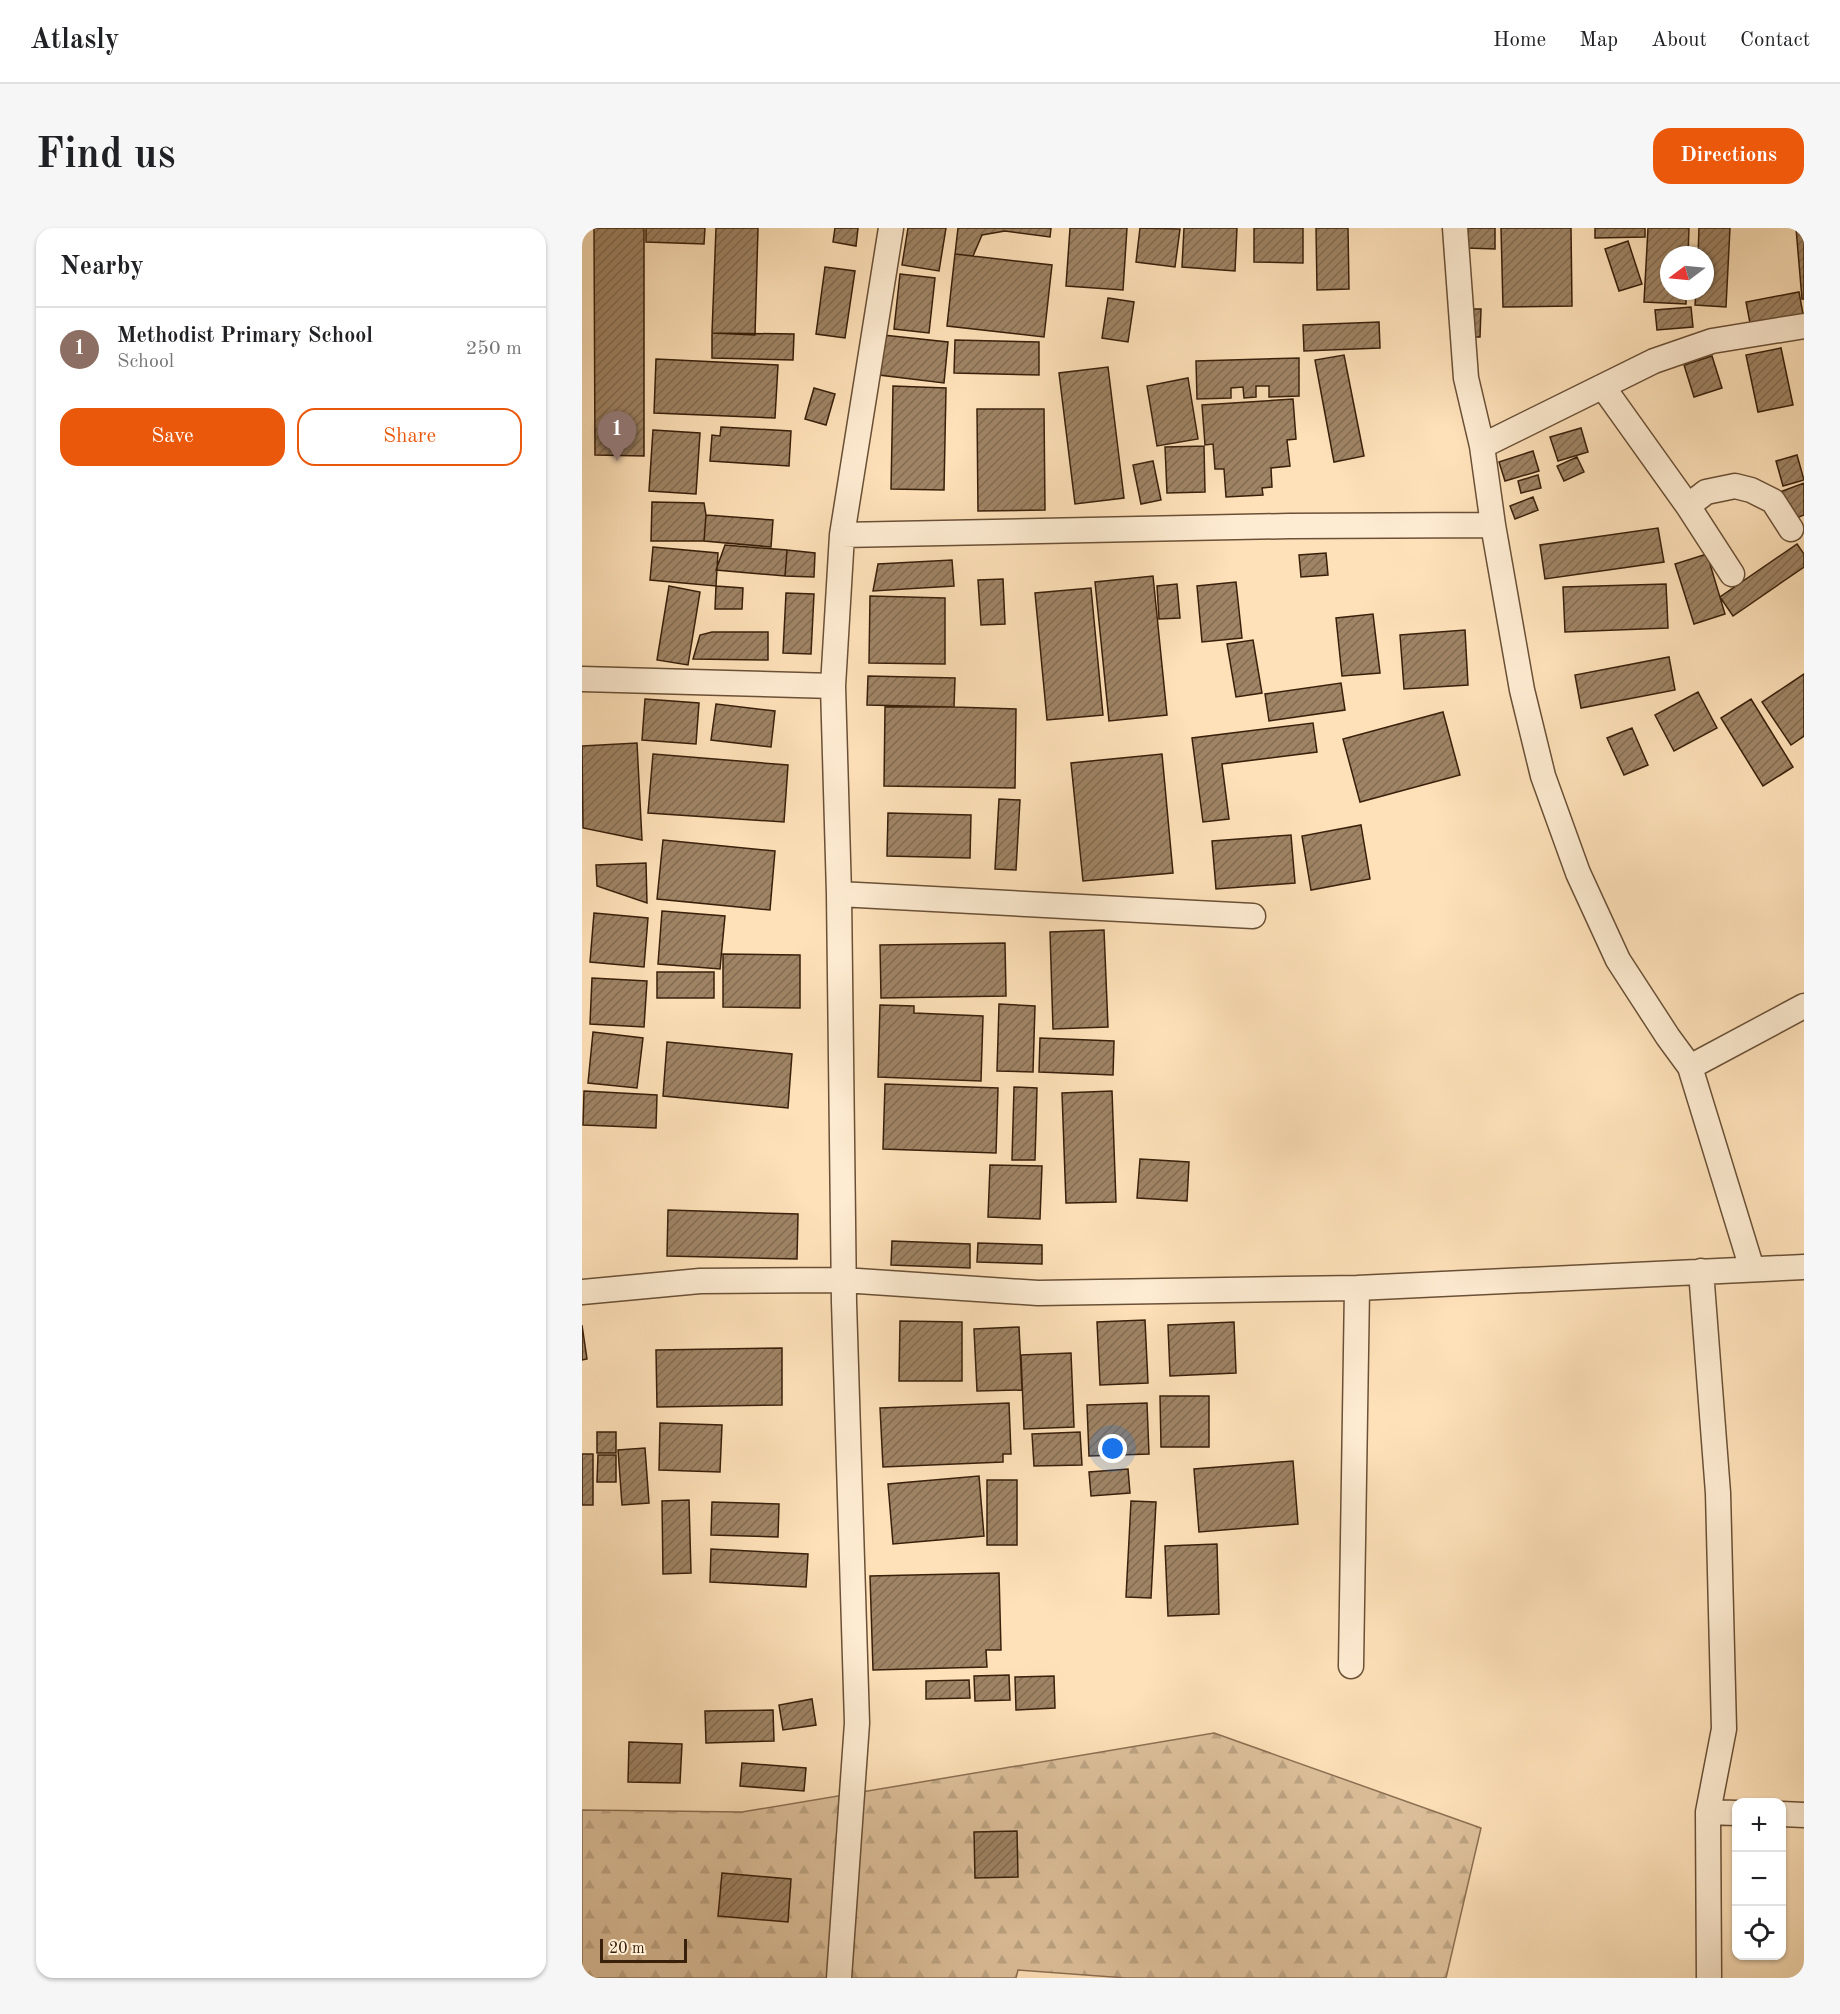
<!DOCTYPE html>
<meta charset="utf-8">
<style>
:root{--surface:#fff;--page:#f6f6f6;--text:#202124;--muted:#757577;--line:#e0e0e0;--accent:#ea580c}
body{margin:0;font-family:"Old Standard TT",serif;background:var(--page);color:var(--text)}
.controls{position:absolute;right:18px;bottom:18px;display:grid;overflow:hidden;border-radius:12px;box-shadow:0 2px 4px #0004}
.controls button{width:54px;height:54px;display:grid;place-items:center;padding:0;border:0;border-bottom:2px solid var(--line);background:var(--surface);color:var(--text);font:30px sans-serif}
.compass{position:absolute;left:1078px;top:18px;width:54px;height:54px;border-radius:50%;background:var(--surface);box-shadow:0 2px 4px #0004;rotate:254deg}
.scale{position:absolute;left:18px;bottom:15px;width:87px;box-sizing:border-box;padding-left:6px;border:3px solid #39200b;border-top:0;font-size:16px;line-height:21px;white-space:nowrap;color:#39200b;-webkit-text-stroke:4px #feecd2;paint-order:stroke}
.you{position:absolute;left:531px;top:1221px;width:21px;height:21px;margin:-15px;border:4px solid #fff;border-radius:50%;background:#1a73e8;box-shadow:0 0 0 9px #1a73e833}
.badge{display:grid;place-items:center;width:39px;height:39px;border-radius:50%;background:var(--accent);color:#fff;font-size:20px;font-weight:700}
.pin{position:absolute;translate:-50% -50px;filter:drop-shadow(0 2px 3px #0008)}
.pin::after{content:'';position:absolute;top:32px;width:21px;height:18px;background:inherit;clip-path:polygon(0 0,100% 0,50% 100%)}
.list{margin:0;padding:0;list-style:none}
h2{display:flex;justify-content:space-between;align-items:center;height:78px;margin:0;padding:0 24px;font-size:26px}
h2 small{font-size:20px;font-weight:400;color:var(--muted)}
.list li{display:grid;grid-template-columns:39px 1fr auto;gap:18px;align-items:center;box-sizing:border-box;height:84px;padding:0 24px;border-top:2px solid var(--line)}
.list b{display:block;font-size:22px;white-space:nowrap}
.list p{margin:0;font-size:20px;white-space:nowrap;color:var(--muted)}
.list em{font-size:20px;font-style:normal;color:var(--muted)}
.actions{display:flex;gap:12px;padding:18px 24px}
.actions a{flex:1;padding:14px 0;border:2px solid var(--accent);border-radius:18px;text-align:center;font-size:21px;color:var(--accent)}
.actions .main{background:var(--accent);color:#fff}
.icon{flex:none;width:33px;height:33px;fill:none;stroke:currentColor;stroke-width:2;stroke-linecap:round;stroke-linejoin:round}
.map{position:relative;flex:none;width:1222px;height:1750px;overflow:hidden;border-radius:18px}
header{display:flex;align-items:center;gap:36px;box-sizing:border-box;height:84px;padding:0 30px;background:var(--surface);border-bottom:2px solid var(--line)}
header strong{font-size:28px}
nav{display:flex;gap:33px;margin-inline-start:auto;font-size:21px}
.intro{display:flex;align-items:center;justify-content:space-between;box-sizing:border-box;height:144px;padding:0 36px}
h1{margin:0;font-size:42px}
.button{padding:15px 27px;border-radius:18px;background:var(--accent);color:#fff;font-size:21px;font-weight:700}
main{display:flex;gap:36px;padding:0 36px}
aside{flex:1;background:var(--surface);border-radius:18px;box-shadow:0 2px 4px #0004}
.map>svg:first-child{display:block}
</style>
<header>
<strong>Atlasly</strong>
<nav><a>Home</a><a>Map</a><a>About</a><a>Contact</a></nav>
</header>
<div class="intro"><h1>Find us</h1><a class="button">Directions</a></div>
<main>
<aside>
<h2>Nearby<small></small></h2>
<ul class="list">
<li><span class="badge" style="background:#8d6e63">1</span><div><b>Methodist Primary School</b><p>School</p></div><em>250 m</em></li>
</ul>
<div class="actions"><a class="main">Save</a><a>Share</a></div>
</aside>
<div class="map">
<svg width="1222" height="1750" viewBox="0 0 1222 1750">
<defs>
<pattern id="forest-firs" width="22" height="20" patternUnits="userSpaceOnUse" patternTransform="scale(1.5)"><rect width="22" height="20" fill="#ddc09b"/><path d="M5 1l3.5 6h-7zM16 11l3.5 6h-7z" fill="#bea584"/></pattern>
<pattern id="building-hatch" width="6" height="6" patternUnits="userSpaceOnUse" patternTransform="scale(1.5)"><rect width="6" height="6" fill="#9f8465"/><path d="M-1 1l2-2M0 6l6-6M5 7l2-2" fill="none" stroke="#836c51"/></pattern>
</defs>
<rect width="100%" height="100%" fill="#fee1b9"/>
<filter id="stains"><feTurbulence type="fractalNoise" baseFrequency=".00333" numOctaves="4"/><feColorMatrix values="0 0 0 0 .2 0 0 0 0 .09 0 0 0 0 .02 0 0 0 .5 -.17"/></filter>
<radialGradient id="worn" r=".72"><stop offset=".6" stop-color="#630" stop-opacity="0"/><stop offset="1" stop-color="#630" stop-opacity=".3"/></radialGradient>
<path fill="url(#forest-firs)" stroke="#8b7053" stroke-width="1.5" d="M632 1505 899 1600 864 1750H544L436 1742 434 1750H0V1582L160 1584Z"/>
<path fill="url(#building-hatch)" stroke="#39200b" stroke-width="1.5" d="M12 0H62V228L13 227Z
M64 0H123L122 16 64 14Z
M134 0H176L173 107 130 105Z
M253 0H276L274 18 251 14Z
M326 0H364L357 43 320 37Z
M376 0H469L468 9 423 3 400 7 391 28 373 26Z
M488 0H545L541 62 484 58Z
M558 0 598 1 593 39 554 34Z
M602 0H655L653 43 600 39Z
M672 0H721V35L672 34Z
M734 0H766L767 61 735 62Z
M886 0H913V21L885 20Z
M919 0H989L990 78 921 79Z
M1013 0H1063V9L1013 10Z
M1066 0H1107L1106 27H1087V63H1104V76L1062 74Z
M1117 0H1148L1144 79 1113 77 1114 63H1123V27H1116Z
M1214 0H1222V71H1220Z
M1046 13 1060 56 1037 63 1023 21Z
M373 26 470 37 462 109 365 98Z
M243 39 273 43 263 110 234 106Z
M318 46 353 50 347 105 312 101Z
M1217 64 1221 86 1168 95 1164 74Z
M526 70 552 74 546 114 520 110Z
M1109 79 1111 99 1075 102 1073 82Z
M888 81H899L898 109H888Z
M797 94 798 120 722 123 721 97Z
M130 105 212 106 211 132 130 130Z
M301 107 366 114 362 155 297 147Z
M373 112 457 114V147L372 145Z
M1199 120 1211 177 1176 184 1164 127Z
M762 127 782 228 752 234 733 132Z
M1130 128 1140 160 1112 169 1102 137Z
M717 130V168L687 169V158H674V169L662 170 661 159 649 160V170L615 171 614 133Z
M74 131 196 137 193 190 72 185Z
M526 139 542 270 493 276 477 145Z
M606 150 616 211 575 218 565 158Z
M311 158 364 160 362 262 309 261Z
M232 160 253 166 244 197 223 191Z
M711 171 714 211 705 212 708 238 689 240 690 259 680 260 681 267 644 269 642 241H633L631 216 623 217 620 177Z
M395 181H462L463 282 396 283Z
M139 199 209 203 207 238 128 233 130 207 138 208Z
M999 200 1006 224 976 233 968 209Z
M71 202 118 205 114 266 67 263Z
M622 218 623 264 585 265 583 219Z
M951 223 957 243 923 253 917 234Z
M1215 227 1222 252 1201 258 1194 233Z
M995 229 1002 244 982 253 975 238Z
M571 233 579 272 559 276 551 237Z
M956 247 959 260 939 265 936 253Z
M1222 255V287L1209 292 1198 264Z
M951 269 956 282 933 291 928 278Z
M70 274 122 275 124 287 122 313H69Z
M124 287 191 292 189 319 122 313Z
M1076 300 1082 334 963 351 958 317Z
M1215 316 1222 326V339L1151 388 1138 369Z
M143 317 205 322 203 348 134 342Z
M71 319 136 325 134 358 68 352Z
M205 322 233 325 232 349 203 348Z
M744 325 746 347 719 349 717 327Z
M1125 326 1143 386 1112 396 1093 336Z
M370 332 372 358 291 363 296 336Z
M571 348 585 487 527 493 513 354Z
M421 351 423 396 399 397 396 352Z
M654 354 660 410 620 414 615 358Z
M595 356 598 390 577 391 575 358Z
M1084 356 1086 400 983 404 981 359Z
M87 358 118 364 106 437 75 432Z
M134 358 161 360 160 381H133Z
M509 360 521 487 465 492 453 365Z
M204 365 232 366 229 426 201 425Z
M288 368 363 370V436L287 435Z
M791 386 798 445 760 448 754 390Z
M883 402 886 457 822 461 818 407Z
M130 404H186V432L111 431 118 407Z
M671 412 680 465 654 469 645 416Z
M1087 429 1093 462 999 480 993 447Z
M1222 446V508L1209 517 1180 474Z
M286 448 373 450 372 479 285 477Z
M759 455 763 482 687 493 683 466Z
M1116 464 1135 500 1092 523 1073 487Z
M63 471 117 475 114 516 60 512Z
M1169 471 1211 539 1181 558 1139 490Z
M134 476 193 483 189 519 129 512Z
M303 479H372L434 481 433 560 302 558Z
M861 484 878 547 778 574 761 511Z
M731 495 735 524 640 536 647 591 621 594 610 510Z
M1050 500 1066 537 1042 547 1025 510Z
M55 515 60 612 1 600 0 518Z
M71 526 206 537 202 594 66 585Z
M580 526 591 645 501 653 489 535Z
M417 571 438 572 434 642 413 641Z
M306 585 389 587 388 630 305 628Z
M779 597 788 651 729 662 720 608Z
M709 607 713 655 634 661 630 613Z
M81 612 193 623 188 682 75 671Z
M64 635 65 675 15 658 14 637Z
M80 683 143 688 138 741 76 736Z
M12 685 66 690 62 739 8 734Z
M522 702 526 799 471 801 468 704Z
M423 715 424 768 299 770 298 717Z
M141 726 218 727V780L141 779Z
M75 744H132V770H75Z
M10 750 65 753 62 799 8 796Z
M417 776 453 778 451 844 415 843Z
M298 777 332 778V785L401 788 399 853 296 849Z
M11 804 61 810 55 860 6 855Z
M458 810 532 813 531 847 457 844Z
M85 814 210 826 206 880 81 868Z
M303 856 416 860 414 925 301 921Z
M432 859 455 860 453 932H430Z
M2 863 75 867 74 900 1 897Z
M530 863 534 974 484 975 480 865Z
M558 931 607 934 605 973 555 970Z
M408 937 460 938 458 991 406 989Z
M86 982 216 986 215 1031 85 1028Z
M310 1013 388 1016V1040L309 1037Z
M396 1015 460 1017V1036L395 1034Z
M563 1092 566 1155 518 1157 515 1094Z
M318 1093 380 1094V1153H317Z
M652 1094 654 1145 588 1148 586 1097Z
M0 1097 5 1131 0 1132Z
M437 1099 440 1162 395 1163 392 1101Z
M200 1120V1177L75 1179 74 1122Z
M489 1125 492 1199 442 1201 439 1127Z
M578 1168H627V1219H579Z
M427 1175 429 1226H421V1234L301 1239 298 1180Z
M565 1175 567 1226 507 1228 505 1177Z
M78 1195 140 1197 138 1244 77 1242Z
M15 1204H34V1225H15Z
M498 1204 500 1237 452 1238 450 1206Z
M63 1220 67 1275 40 1277 36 1222Z
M0 1226H11V1277H0Z
M16 1227H34V1254H15Z
M711 1233 716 1296 617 1304 612 1241Z
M546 1241 548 1265 509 1268 507 1244Z
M397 1248 402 1308 311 1316 306 1256Z
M405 1252H435V1317H405Z
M107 1272 109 1345 81 1346 80 1273Z
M549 1273 574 1274 569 1370 544 1369Z
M130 1274 197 1276 196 1309 129 1307Z
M635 1316 637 1386 586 1388 583 1318Z
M129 1321 226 1326 224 1359 128 1354Z
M417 1345 419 1422H404L405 1439 291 1442 288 1348Z
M427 1447 428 1472 393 1473 392 1448Z
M472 1448 473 1480 434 1482 433 1449Z
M387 1452 388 1470 344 1471V1453Z
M230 1471 234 1497 201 1502 197 1477Z
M191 1482 192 1513 124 1515 123 1483Z
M47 1514 100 1516 98 1555 46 1554Z
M160 1535 224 1540 222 1563 158 1558Z
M435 1603 436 1649 393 1650 392 1604Z
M140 1645 209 1651 206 1694 136 1688Z"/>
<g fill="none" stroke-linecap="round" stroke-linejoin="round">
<g stroke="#6a5036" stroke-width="27">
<path id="minor" d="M873 0 884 150 900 218 911 297 940 462 961 548 996 645 1036 732 1086 809 1108 839 1170 1041
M1021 159 1106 278 1150 346
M900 218 1072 133 1130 113 1222 98
M1106 278 1124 264 1153 258 1169 262 1191 273 1209 301
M260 307 707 298 911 297
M0 451 251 458
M257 666 671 688
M1108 839 1222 778
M1119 1043 1136 1265 1142 1501 1126 1584 1127 1750
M0 1064 118 1053 261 1052 456 1065 775 1060 1222 1039
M769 1438 775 1060
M1126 1584 1154 1585
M1200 1586 1222 1587
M257 1750 275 1495 262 1074 257 666 251 458 260 307 309 0"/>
</g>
<use href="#minor" stroke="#feecd2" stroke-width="24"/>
</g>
<rect width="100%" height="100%" filter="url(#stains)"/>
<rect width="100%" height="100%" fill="url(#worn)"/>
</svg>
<div class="controls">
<button>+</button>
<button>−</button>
<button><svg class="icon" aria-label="locate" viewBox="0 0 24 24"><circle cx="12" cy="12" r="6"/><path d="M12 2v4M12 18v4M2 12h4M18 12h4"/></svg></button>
</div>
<svg class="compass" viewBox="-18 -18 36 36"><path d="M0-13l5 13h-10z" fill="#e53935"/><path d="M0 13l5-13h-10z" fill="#757577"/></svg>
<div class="scale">20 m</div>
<div class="you"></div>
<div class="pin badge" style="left:35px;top:233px;background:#8d6e63">1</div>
</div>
</main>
